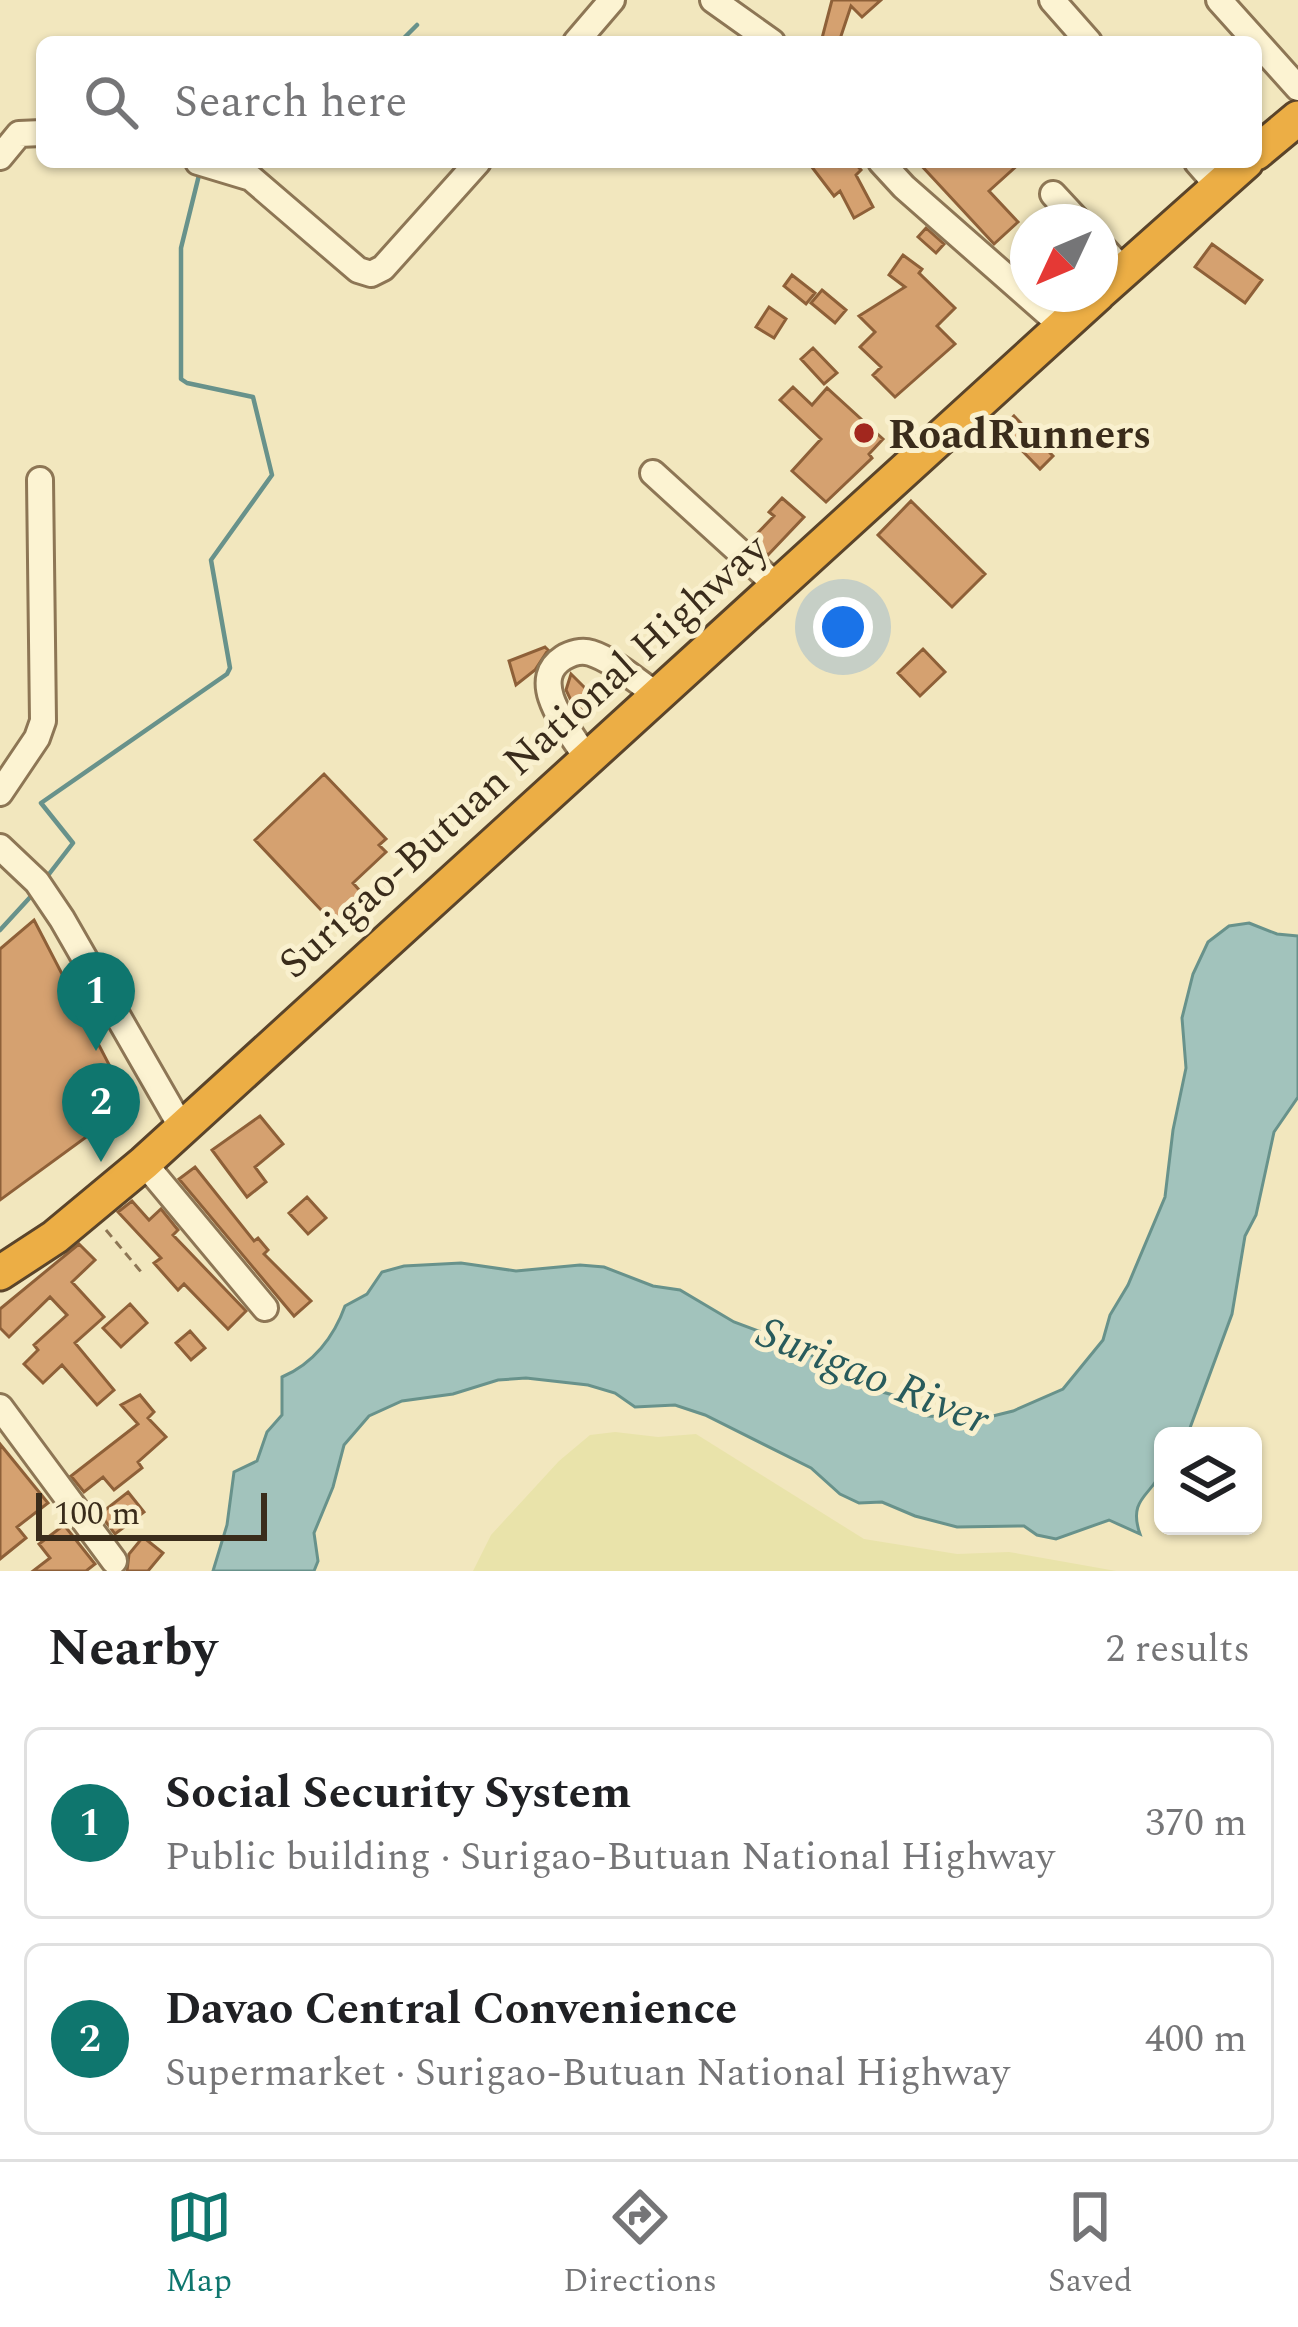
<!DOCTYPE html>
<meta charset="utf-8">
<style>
:root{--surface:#fff;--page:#f2f2f2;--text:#202124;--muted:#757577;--line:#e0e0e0;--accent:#0f766e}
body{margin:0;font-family:Spectral,serif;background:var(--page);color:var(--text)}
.controls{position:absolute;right:36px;bottom:36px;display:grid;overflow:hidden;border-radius:18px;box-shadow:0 3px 9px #0004}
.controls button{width:108px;height:108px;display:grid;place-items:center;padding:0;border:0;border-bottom:3px solid var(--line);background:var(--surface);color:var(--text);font:60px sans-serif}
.compass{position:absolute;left:1010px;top:204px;width:108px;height:108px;border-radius:50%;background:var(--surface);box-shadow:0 3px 9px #0004;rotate:226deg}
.scale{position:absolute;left:36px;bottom:30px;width:231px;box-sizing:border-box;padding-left:12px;border:6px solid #3a2c1b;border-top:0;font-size:33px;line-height:42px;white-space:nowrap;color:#3a2c1b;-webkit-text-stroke:9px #f9f0ce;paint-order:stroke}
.you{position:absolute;left:843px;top:627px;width:42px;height:42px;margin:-30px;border:9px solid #fff;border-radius:50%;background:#1a73e8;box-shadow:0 0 0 18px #1a73e833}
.badge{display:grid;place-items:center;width:78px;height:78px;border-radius:50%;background:var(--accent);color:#fff;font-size:39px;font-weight:700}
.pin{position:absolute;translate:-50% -99px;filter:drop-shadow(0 3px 6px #0008)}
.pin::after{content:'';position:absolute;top:63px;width:42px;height:36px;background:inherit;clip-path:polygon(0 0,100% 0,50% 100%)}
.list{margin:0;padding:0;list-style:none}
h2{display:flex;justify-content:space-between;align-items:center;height:156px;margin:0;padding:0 48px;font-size:51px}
h2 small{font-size:39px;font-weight:400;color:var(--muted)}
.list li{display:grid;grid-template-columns:78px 1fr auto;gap:36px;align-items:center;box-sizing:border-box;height:192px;margin:0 24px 24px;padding:0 24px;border:3px solid var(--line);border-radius:18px}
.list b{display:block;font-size:45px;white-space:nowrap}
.list p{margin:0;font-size:39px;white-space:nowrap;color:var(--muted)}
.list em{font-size:39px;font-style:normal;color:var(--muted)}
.icon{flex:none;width:66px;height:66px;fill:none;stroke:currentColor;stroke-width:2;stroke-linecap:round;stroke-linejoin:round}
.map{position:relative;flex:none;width:1298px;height:1571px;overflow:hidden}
.search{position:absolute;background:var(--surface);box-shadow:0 3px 9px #0004;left:36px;right:36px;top:36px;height:132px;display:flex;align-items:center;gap:30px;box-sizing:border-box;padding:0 42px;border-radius:18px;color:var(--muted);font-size:45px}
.sheet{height:588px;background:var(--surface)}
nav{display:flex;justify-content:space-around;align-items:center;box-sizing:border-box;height:168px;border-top:3px solid var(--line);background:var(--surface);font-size:33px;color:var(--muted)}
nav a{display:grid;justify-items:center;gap:6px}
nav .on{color:var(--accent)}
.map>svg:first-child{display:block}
</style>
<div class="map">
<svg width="1298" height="1571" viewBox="0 0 1298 1571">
<rect width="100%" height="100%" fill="#f2e7be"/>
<path fill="#e9e3aa" d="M615 1432 658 1437 696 1434 864 1539 957 1554 1009 1552 1116 1571H473L491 1535 559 1461 590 1435Z"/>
<path fill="#a2c3bc" stroke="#68928b" stroke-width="3" d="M1249 923 1277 934 1298 936V1097L1274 1132 1256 1215 1245 1236 1232 1314 1187 1436H1163C1163 1444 1166 1460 1163 1468 1153 1496 1127 1497 1140 1534L1109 1520 1056 1539 1037 1535 1024 1526 957 1527 915 1516 882 1502 859 1503 840 1494 811 1468 705 1415 675 1405 635 1407 615 1393 588 1385 526 1378 498 1380 453 1394 402 1401 369 1416 344 1445 333 1487 314 1533 318 1561 314 1571H213L227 1525 234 1472 257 1461 267 1432 282 1415V1377C313 1364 334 1337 345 1306L367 1294 382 1272 404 1266 461 1263 516 1271 580 1265 604 1267 653 1286 680 1290 734 1322 793 1344 861 1386 893 1395 928 1416 981 1419 1013 1411 1063 1389 1103 1340 1110 1315 1128 1285 1165 1197 1173 1130 1186 1068 1182 1018 1193 974 1208 942 1229 926Z"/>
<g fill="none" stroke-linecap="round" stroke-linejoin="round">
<path stroke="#68928b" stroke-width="4.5" d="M400 42 417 25
M46 878 73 843 41 803 227 674 230 668 211 560 272 475 253 397 187 383 181 379V248L200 171
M0 930 34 893"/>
</g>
<path fill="#d5a170" stroke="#8e6038" stroke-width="3" d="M832 0H881L862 17 851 6 839 42H821Z
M808 162H854L861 170 856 175 873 207 854 218 840 191 834 196Z
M918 162H1021L989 191 1018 222 994 244Z
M926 228 944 244 936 253 918 237Z
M1212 244 1262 280 1245 303 1195 267Z
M903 255 922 269 919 273 955 308 937 326 955 344 895 397 873 375 881 367 860 347 875 332 859 316 905 287 889 275Z
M792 275 815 293 806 304 784 286Z
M822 290 846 310 835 323 811 303Z
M769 307 786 319 774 338 756 327Z
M813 348 837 373 824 384 801 359Z
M793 387 812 405 827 388 883 439 869 454 872 458 826 502 792 471 821 439 780 400Z
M1014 416 1053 456 1040 469 1001 429Z
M782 498 804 517 768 555 751 540 774 516 769 512Z
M911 501 985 574 952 607 878 535Z
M545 647 548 650 535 670 516 685 509 661Z
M923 649 945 672 920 696 898 673Z
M571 674 594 697 577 713 566 690Z
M324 774 386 839 379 845 386 852 353 883 368 900 338 928 255 840Z
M34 920 130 1105 0 1200V949Z
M260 1116 283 1144 255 1167 266 1182 247 1197 212 1150Z
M195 1167 254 1241 258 1238 268 1250 264 1254 311 1301 294 1316 179 1179Z
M307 1197 326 1218 308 1234 289 1213Z
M132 1201 149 1220 161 1209 178 1230 173 1235 246 1311 228 1329 184 1284 178 1290 154 1263 161 1258 118 1212Z
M79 1244 95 1260 72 1282 104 1317 75 1343 114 1390 97 1405 62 1365 43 1383 24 1364 38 1350 34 1345 67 1315 50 1297 9 1337 0 1328V1309Z
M130 1304 147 1323 121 1347 103 1328Z
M190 1331 205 1348 191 1360 176 1343Z
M140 1395 154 1412 148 1418 166 1437 138 1462 142 1468 114 1490 103 1477 84 1492 71 1476 138 1424 121 1405Z
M0 1444 48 1503 17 1527 26 1538 0 1559Z
M128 1492 144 1512 115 1534 100 1514Z
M64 1525 95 1564 86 1571H33L50 1558 39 1544Z
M143 1537 163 1553 148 1571H127L129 1554Z"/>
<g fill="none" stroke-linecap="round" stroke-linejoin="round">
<g stroke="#8d7655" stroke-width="30">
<path id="minor" d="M713 0 772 42
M1052 0 1089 42
M1219 0 1298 88
M576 42 612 0
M0 157 19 134 42 133
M198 162 251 178 358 270 371 274 383 268 478 162
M881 162 904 187 1062 326
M1197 162 1218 186
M1053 194 1079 222
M1100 245 1124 271
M653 473 776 585
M586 757C570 731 526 682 563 658 571 653 582 650 591 653 613 660 636 681 656 694
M0 793 37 738 43 721 40 480
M0 847 37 882 62 919 182 1128
M144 1163 265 1308
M0 1407 114 1561"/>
</g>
<g stroke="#5a442a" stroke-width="39">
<path id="highway" d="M1256 153 1298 118
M1100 292 1246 162
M0 1273 55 1237 144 1163 1098 294"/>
</g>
<path stroke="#8d7655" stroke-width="3" stroke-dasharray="9 6" stroke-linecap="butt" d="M106 1230 142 1273"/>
<use href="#minor" stroke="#fcf3d2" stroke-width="24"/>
<use href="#highway" stroke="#ecae45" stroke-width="33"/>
</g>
<circle fill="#a2271e" stroke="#f9f0ce" stroke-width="4.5" cx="864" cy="433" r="12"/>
<g text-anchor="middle" stroke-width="10" stroke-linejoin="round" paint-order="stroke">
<g font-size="42" font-weight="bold" fill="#3a2c1b" stroke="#f9f0ce" text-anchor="start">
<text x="888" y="448">RoadRunners</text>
</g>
<g font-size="42" fill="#3a2c1b" stroke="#f9f0ce">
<text transform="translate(522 755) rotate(-42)" y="15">Surigao-Butuan National Highway</text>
</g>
<g font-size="45" font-style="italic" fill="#285b5c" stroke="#f9f0ce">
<text transform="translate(874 1374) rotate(22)" y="16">Surigao River</text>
</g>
</g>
</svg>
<div class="controls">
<button><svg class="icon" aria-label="layers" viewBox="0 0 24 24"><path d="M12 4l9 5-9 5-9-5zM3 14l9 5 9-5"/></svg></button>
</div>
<svg class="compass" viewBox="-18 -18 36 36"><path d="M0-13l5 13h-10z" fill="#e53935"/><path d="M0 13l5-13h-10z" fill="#757577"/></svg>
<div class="scale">100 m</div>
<div class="you"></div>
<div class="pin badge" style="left:96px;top:1051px">1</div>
<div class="pin badge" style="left:101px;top:1162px">2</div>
<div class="search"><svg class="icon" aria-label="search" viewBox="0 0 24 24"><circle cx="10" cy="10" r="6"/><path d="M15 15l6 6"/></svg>Search here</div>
</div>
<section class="sheet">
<h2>Nearby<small>2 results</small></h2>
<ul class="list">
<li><span class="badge">1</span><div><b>Social Security System</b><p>Public building · Surigao-Butuan National Highway</p></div><em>370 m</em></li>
<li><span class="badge">2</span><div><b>Davao Central Convenience</b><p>Supermarket · Surigao-Butuan National Highway</p></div><em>400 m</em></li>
</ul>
</section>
<nav>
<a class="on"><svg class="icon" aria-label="map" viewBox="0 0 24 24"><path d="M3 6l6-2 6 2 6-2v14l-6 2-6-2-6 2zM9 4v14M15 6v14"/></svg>Map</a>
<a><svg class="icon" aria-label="directions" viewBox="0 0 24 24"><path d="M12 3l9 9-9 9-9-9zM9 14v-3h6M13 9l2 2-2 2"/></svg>Directions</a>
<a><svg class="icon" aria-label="saved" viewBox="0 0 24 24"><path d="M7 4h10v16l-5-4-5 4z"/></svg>Saved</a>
</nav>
